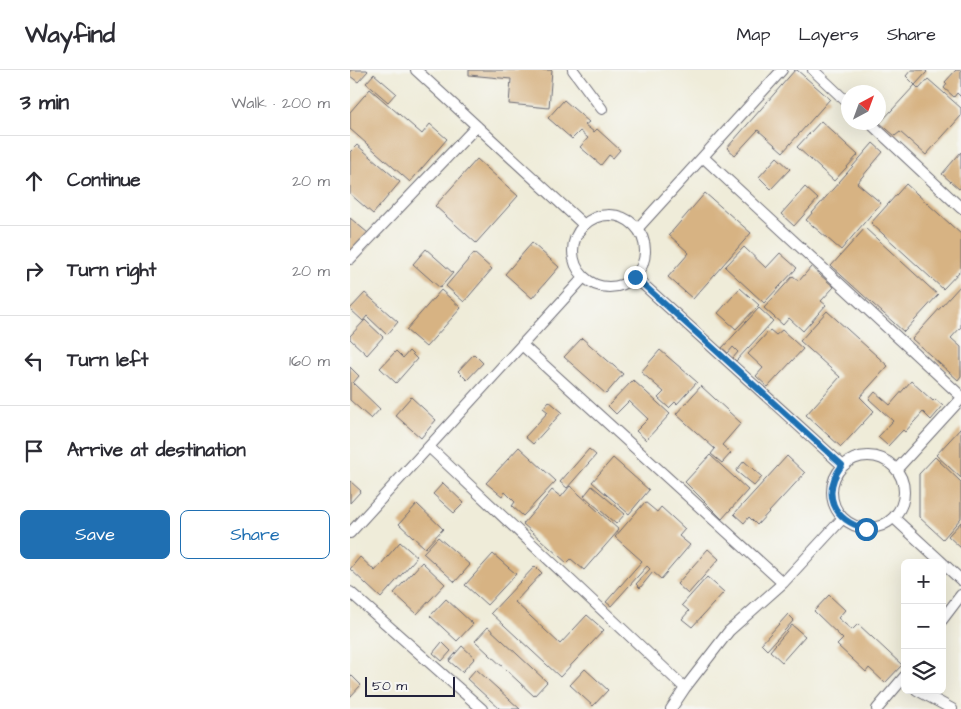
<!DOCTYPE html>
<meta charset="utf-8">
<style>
:root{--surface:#fff;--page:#f2f2f3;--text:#2b2b33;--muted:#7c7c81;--line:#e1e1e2;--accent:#1f6fb2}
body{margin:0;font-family:"Architects Daughter",sans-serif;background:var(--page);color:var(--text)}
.controls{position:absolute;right:15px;bottom:15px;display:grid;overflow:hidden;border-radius:8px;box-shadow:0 5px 20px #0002}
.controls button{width:45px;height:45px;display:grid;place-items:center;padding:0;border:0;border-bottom:1px solid var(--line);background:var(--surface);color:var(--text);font:25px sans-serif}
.compass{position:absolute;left:491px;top:15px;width:45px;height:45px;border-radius:50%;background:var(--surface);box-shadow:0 5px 20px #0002;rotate:41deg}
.scale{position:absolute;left:15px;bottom:12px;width:90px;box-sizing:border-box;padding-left:5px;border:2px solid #22223b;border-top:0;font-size:14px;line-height:18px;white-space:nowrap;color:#22223b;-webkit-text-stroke:4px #f6f6f2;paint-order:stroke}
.stop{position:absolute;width:15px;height:15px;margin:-11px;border:4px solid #1f6fb2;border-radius:50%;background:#fff}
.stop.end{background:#1f6fb2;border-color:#fff;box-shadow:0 1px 5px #0008}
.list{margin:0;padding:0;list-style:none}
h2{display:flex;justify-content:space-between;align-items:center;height:65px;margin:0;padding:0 20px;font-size:21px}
h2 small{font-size:16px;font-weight:400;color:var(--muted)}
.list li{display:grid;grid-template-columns:32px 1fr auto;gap:15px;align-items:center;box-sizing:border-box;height:90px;padding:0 20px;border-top:1px solid var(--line)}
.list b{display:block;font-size:19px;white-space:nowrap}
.list em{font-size:16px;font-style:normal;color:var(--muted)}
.actions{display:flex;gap:10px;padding:15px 20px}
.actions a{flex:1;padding:11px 0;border:1px solid var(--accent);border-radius:8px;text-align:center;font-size:18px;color:var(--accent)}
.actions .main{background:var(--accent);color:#fff}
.icon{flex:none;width:28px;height:28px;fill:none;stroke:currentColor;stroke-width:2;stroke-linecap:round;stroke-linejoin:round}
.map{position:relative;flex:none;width:611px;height:639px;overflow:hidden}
header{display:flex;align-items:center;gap:30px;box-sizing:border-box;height:70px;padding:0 25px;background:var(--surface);border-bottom:1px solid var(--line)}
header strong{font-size:24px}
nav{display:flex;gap:28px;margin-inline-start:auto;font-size:18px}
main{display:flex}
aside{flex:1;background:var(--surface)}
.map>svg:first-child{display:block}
</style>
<header>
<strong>Wayfind</strong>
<nav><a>Map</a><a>Layers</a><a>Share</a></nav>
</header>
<main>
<aside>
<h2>3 min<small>Walk · 200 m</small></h2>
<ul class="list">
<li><svg class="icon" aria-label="ahead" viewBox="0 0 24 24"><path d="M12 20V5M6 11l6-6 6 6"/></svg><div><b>Continue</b></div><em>20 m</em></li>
<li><svg class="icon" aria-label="right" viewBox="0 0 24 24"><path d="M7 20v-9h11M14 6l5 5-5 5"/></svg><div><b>Turn right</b></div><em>20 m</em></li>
<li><svg class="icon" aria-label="left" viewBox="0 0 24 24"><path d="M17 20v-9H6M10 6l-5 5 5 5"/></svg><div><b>Turn left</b></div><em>160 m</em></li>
<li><svg class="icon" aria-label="arrive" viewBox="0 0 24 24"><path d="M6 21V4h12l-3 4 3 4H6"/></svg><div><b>Arrive at destination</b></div></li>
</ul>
<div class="actions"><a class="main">Save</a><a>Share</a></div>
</aside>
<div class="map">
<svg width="611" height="639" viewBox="0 0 611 639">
<rect width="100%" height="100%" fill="#f6f6f2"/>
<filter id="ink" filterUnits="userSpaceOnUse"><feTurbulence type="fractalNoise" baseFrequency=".02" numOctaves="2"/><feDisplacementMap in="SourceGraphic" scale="10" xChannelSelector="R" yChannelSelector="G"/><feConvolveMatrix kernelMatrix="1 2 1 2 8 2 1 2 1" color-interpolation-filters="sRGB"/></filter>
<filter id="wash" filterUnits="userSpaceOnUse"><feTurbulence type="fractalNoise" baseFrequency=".0096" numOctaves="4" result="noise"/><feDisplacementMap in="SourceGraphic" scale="20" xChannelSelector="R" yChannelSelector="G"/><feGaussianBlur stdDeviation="1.12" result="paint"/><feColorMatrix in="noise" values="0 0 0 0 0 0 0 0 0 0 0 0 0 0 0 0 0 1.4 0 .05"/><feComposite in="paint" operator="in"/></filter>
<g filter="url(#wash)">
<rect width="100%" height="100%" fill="#efecd9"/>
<g id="blocks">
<path fill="#d7b383" d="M0 0H17L18 1 8 12 0 6Z
M119 0H202L199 38 159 34 161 9 119 5Z
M445 0H447L480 29 433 82 408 60 385 85 377 78Z
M561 0H575L577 2 565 15 556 6Z
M606 0H611V27L607 23 604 27 594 18 597 14 595 12Z
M24 4 46 23 38 32 16 13Z
M578 9 611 38V46L576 85 550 62 545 66 530 53 565 15 569 19Z
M20 19 72 64 80 54 97 69 60 112 0 59V42Z
M214 30 239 52 235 55 244 62 247 59 270 80 263 88 259 85 251 95 230 77 238 68 230 61 222 69 198 48Z
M471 51 508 85 484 111 447 77Z
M523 73 533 82 507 113 531 133 491 180 456 150Z
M7 75 50 112 23 144 0 124V82Z
M611 82V117L609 119 592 104Z
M427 87 440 99 421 119 409 107Z
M127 89 168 126 126 173 85 136Z
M556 114 611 164V200L593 219 521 153Z
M455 117 468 129 444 156 431 144Z
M355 123 401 163 343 229 318 207 339 183 319 165Z
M0 148 18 163 0 183Z
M515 158 588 225 554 262 481 196Z
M182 173 209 197 182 228 155 204Z
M394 177 416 198 430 183 447 198 414 233 375 197Z
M76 179 103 203 90 218 63 194Z
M124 183 142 199 114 232 96 216Z
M461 197 484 217 471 231 476 235 453 261 439 248 433 255 414 238 443 206 449 211Z
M611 215V257L601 268 611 277V306L608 310 562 269Z
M390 218 409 235 386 259 368 243Z
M91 220 111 238 76 277 56 260Z
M15 223 48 252 37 265 17 246 13 251 0 239Z
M409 238 423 251 386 291 383 288 388 282 383 277 378 283 372 278Z
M477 241 538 296 510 327 524 341 491 377 456 345 490 307 450 271Z
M15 250 33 267 17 285 0 269V266Z
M420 260 426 265 432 260 453 279 418 317 406 306 413 298 398 284Z
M232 268 273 304 256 324 214 287Z
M310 280 347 312 327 334 325 332 319 338 308 328 314 322 291 302Z
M46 281 53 288 59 281 67 289 46 313 30 298Z
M124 284 133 293 117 310 108 301Z
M0 297 9 306 3 313 30 339 21 349 0 330Z
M283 310 320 344 296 370 286 361 298 349 279 331 266 344 258 336Z
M561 311 583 331 585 329 593 336 581 350 573 342 555 362 553 360 538 376 528 367 543 351 519 329 525 322 540 335Z
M351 316 391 353 372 375 381 383 372 393 361 384 365 379 326 344Z
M61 327 86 350 71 368 45 345Z
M199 331 212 342 183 374 175 367 198 342 193 338Z
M611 358V408L586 385Z
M169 377 206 411 173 446 162 436 165 432 155 422 152 426 136 413Z
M239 379 246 385 217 418 210 412Z
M360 385 398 420 372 449 335 412Z
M437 386 455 403 407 455 399 447 394 453 384 444Z
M585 387 611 412V448L593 469 569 447V404Z
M263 388 299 420 279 444 242 412Z
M394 391 412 407 404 416 386 401Z
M0 411 11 421 0 433Z
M93 413 114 433 104 443 83 424Z
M220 416 269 460 234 500 221 489 217 493 173 454 202 420 211 427Z
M242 416 275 444 266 454 234 426Z
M295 432 307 442 311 437 335 459 329 466 340 475 311 509 303 502 290 518 286 514 300 499 297 496 261 536 256 532 292 491 265 467Z
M67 434 93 459 75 478 49 454Z
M611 452V478L598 466Z
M88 467 120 495 105 512 73 483Z
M50 472 67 487 31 528 0 499 10 487 25 501Z
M358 479 369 489 338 524 327 514Z
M143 484 166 504 137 535 115 515Z
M72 492 95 514 67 544 44 523Z
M185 496 192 503 165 532 210 574 237 545 254 560 210 607 141 543Z
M357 507 374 522 342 557 332 549 339 541 332 535Z
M479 525 495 540 488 548 502 560 508 554 552 595 535 613 519 598 516 602 487 575 493 569 464 541Z
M96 529 123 554 107 571 80 546Z
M438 544 444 550 417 580 411 574Z
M442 555 455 566 432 592 420 581Z
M138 557 197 612 184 626 125 571Z
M92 572 101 581 92 591 83 583Z
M112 576 125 588 112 602 99 591Z
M126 599 170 639H150L117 609Z
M235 599 258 620 243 636 220 615Z
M0 604 11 615 0 627Z"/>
</g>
</g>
<g filter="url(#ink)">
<use href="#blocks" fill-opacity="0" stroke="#6a6972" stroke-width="1"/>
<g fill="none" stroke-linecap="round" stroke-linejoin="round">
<g stroke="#6a6972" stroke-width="12">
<path id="street" d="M66 0 233 154
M223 0 252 39
M463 0 498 33
M519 52 611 138
M353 87 611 326
M223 181a36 36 0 1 1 72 0a36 36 0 1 1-72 0Z
M288 158 432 0
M0 189 127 56
M285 207 492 395
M172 275 433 513
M79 377 335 618
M482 422a36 36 0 1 1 72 0a36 36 0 1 1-72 0Z
M547 399 611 329
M544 448 611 510
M0 463 234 207
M0 522 132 639
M592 550 611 525
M567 620 602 639
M321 639 335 618 379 561 433 513 493 448
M527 639 555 606"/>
</g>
<use href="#street" stroke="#fff" stroke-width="10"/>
</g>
</g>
<g fill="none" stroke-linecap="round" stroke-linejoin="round" filter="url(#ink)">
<path stroke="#1f6fb2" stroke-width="6" d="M285 207 492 395C471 424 483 450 516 459"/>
</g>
</svg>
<div class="controls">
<button>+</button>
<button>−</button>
<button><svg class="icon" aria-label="layers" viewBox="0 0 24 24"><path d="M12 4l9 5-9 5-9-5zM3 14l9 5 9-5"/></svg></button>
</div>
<svg class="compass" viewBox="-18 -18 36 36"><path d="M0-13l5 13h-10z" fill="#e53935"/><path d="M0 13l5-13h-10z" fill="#7c7c81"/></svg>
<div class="scale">50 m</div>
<div class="stop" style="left:516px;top:459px"></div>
<div class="stop end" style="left:285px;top:207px"></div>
</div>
</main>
